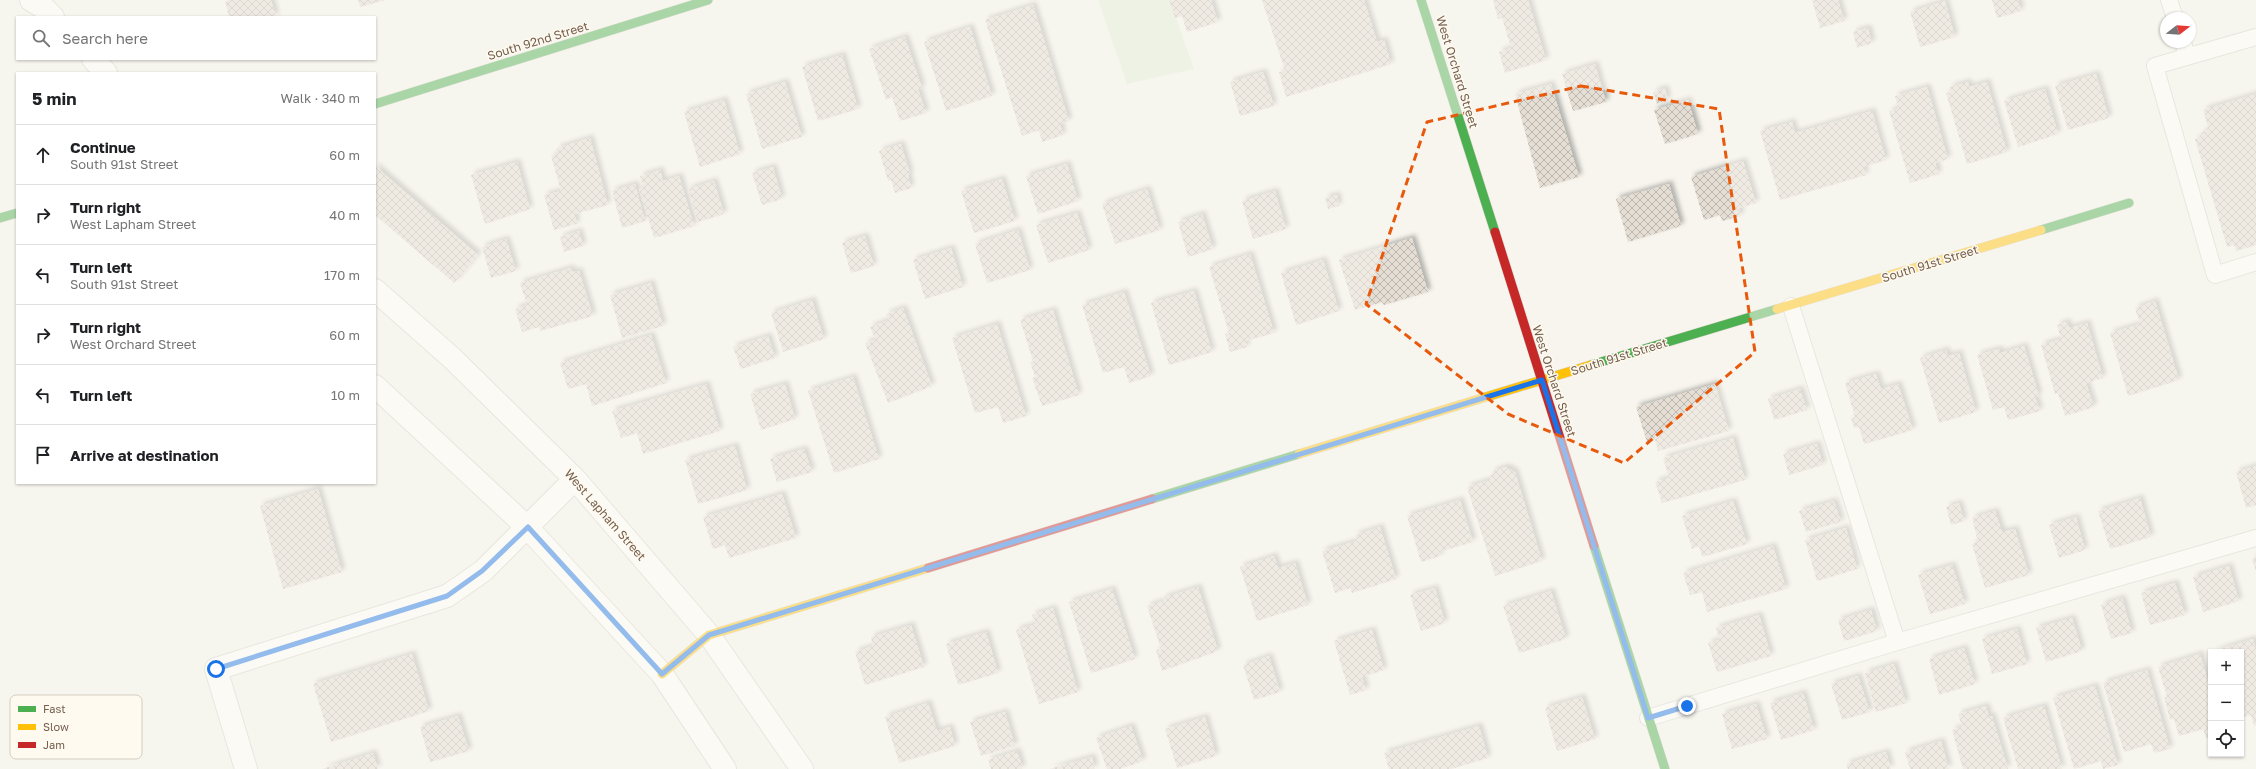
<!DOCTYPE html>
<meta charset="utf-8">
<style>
:root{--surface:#fff;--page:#f2f2f2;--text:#202124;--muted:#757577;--line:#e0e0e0}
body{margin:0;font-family:"Golos Text",sans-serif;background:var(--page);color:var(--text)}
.controls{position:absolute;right:12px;bottom:12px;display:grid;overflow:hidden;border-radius:0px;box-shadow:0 1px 3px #0004}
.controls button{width:36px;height:36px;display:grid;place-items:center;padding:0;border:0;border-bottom:1px solid var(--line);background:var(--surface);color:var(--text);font:20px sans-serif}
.compass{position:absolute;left:2160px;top:12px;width:36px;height:36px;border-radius:50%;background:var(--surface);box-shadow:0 1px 3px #0004;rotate:73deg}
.stop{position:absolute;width:12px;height:12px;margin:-9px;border:3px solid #1a73e8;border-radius:50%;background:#fff}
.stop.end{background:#1a73e8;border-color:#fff;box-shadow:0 1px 4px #0008}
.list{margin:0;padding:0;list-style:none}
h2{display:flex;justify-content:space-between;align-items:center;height:52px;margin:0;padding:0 16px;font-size:17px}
h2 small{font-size:13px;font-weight:400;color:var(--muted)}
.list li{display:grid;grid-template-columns:26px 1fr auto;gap:12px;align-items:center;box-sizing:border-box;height:60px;padding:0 16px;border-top:1px solid var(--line)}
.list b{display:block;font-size:15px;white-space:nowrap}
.list p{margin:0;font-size:13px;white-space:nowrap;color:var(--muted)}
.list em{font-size:13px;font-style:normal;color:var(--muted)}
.icon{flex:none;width:22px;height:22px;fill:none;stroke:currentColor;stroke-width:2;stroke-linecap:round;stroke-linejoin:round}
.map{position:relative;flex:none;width:2256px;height:769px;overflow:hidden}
.search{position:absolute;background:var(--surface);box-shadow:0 1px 3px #0004;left:16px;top:16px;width:360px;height:44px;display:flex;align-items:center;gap:10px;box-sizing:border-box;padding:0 14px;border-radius:0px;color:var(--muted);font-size:15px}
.panel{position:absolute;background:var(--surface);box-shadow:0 1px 3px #0004;left:16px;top:72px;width:360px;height:412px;border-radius:0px}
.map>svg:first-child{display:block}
</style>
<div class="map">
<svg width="2256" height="769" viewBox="0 0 2256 769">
<defs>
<pattern id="building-cross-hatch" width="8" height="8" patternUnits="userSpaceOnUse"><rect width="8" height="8" fill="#e4ded5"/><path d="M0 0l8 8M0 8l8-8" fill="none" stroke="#bdb7af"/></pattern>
<filter id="shadow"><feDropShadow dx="3.5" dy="-3.5" stdDeviation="2" flood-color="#0004"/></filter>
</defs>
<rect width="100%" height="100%" fill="#f7f5ee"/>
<path fill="#e3eeda" d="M1098 0H1170L1194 69 1127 84Z"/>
<path fill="url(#building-cross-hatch)" filter="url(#shadow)" d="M228 0H271L276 17H229L225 2Z
M358 0H385L360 7Z
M1169 0H1211L1218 22 1187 32 1182 16 1175 18Z
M1262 0H1364L1377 42 1384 40 1391 64 1286 97 1279 72 1285 71Z
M1493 0H1528L1546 60 1505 73 1499 52 1511 48 1502 18 1498 19Z
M1812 0H1838L1844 21 1820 28Z
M1992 0H2018L2021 11 1997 18Z
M1945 1 1955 37 1920 47 1910 12Z
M1033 5 1069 121 1060 124 1063 135 1042 142 1039 130 1022 136 985 20Z
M970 27 992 96 946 111 924 42Z
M1868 28 1872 43 1857 48 1853 32Z
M905 37 922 88 918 89 926 113 900 121 892 97 886 100 869 49Z
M842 55 858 109 818 121 802 67Z
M1595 64 1606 102 1573 111 1562 74Z
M1263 72 1274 106 1240 116 1230 82Z
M2096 74 2109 118 2068 130 2055 86Z
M785 82 802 137 762 149 746 94Z
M1968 82 1969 87 1987 82 2007 152 1967 164 1946 93 1951 92 1950 87Z
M1551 84 1579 177 1540 188 1515 94Z
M1927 87 1948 159 1935 163 1939 174 1910 183 1889 111 1898 109 1895 96Z
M1665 88 1668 100 1657 104 1653 92Z
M2045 89 2058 134 2018 147 2004 101Z
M2256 94V245L2236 251 2234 245 2227 247 2195 139 2202 137V132L2209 130 2203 110Z
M724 100 740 154 700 167 684 112Z
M1688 100 1698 134 1665 144 1654 110Z
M1872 111 1886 160 1863 167 1866 175 1780 200 1760 131 1792 122 1795 133Z
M590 138 608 205 574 214 577 224 554 230 544 195 561 191 551 156 558 154 557 148Z
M901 144 910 174 908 175 911 188 895 193 891 180 888 181 879 151Z
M1743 161 1756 203 1739 208 1741 216 1722 221 1720 215 1704 220 1691 177Z
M517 162 530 209 485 224 471 175Z
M1067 164 1078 201 1038 214 1026 176Z
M375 166 478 255 454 283 375 215Z
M773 167 782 199 762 205 752 173Z
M660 170 663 181 679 176 694 226 654 238 639 189 643 188 640 176Z
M1002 179 1015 221 974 233 961 191Z
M714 181 724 214 698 222 688 189Z
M635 184 645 221 622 228 612 191Z
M1669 184 1681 226 1628 242 1616 199Z
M1147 189 1160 230 1115 244 1102 204Z
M1275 191 1286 229 1253 239 1242 201Z
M1337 195 1339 206 1328 209 1325 198Z
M1077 213 1089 250 1048 263 1036 225Z
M1202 214 1213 249 1188 257 1178 222Z
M1018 230 1030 270 987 283 975 244Z
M579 231 583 246 564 252 560 237Z
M865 236 874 266 851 273 842 243Z
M1412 238 1428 292 1384 305 1382 302 1355 310 1339 260Z
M506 239 516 271 491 278 482 247Z
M951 248 963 287 925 299 913 260Z
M1250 254 1274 333 1245 341 1247 347 1230 352 1225 334 1229 333 1209 267Z
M1323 260 1339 311 1296 325 1281 273Z
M571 268 572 272 579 271 593 316 540 331 539 327 522 332 515 309 527 305 520 283Z
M651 283 663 326 622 338 610 295Z
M1194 291 1212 352 1169 365 1151 303Z
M1124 292 1151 376 1129 383 1124 367 1103 373 1082 305Z
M812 300 824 339 783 352 771 313Z
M2155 301 2179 380 2128 396 2110 333 2140 324 2135 308Z
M903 308 932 386 888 403 865 343 875 340 870 327 889 320 886 314Z
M1053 310 1079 395 1042 406 1032 378 1035 377 1030 362 1033 361 1020 320Z
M2067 322 2069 328 2087 323 2103 378 2086 383 2094 407 2065 416 2058 393 2055 394 2041 345 2061 339 2057 325Z
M997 324 1026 416 1003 423 998 407 975 413 952 338Z
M651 335 666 383 592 406 586 384 568 389 560 363Z
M768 336 775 358 741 369 733 347Z
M2024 346 2039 396 2035 397 2040 411 2008 420 2004 407 1993 410 1977 355 1999 349 2000 353Z
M1946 350 1948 356 1959 353 1976 412 1939 423 1920 358Z
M1876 374 1881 389 1898 384 1913 430 1864 444 1859 427 1854 428 1851 418 1855 417 1845 383Z
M853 377 879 459 834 473 808 391Z
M706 384 720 431 643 454 637 433 621 438 612 411Z
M785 384 795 419 761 430 750 394Z
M1715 384 1729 431 1658 451 1655 440 1647 442 1636 407Z
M1800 389 1807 410 1774 420 1768 399Z
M1733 438 1745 480 1662 503 1655 482 1669 478 1663 458Z
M1817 444 1823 465 1789 475 1783 454Z
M735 446 747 490 698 504 685 460Z
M804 449 812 472 777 482 770 459Z
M2256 466V505L2246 508 2236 472Z
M1506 467 1515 472 1542 561 1495 576 1467 487 1490 480 1493 471Z
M318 489 342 572 283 589 260 506Z
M782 494 796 538 729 558 725 545 713 549 703 517Z
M2140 498 2151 537 2110 549 2098 511Z
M1460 500 1473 542 1439 552 1441 556 1421 562 1407 516Z
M1733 501 1747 544 1702 557 1699 546 1692 549 1682 516Z
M1834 501 1841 522 1806 532 1799 511Z
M1959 503 1964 521 1951 525 1946 507Z
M1995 511 2002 532 2015 529 2029 575 1985 588 1972 544 1978 542 1972 518Z
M2076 517 2085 550 2059 558 2049 525Z
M1380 527 1396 579 1352 593 1350 588 1335 593 1322 551 1357 541 1355 535Z
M1846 528 1857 569 1817 581 1805 540Z
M1773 546 1786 589 1707 612 1702 592 1690 595 1683 573Z
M1274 556 1278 568 1295 563 1308 605 1257 621 1240 567Z
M2256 557V571L2252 559Z
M1952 565 1965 604 1930 614 1918 575Z
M2229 566 2239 601 2203 612 2193 577Z
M2175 583 2185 615 2150 625 2141 593Z
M1198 587 1218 651 1162 671 1156 650 1161 649 1147 606 1164 601 1163 598Z
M1435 588 1445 623 1421 631 1410 595Z
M1112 589 1135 659 1091 673 1069 602Z
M1551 591 1566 639 1519 653 1503 606Z
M2122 598 2132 633 2111 639 2101 605Z
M1053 608 1078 692 1039 704 1016 630 1036 624 1032 615Z
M1871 610 1877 631 1844 641 1838 620Z
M1759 615 1771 656 1717 672 1708 643 1719 640 1716 628Z
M2072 618 2082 651 2046 662 2036 628Z
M911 625 924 667 865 685 855 652 873 646 871 637Z
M2017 629 2027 664 1992 674 1982 639Z
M1372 630 1384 670 1362 677 1366 690 1350 695 1334 641Z
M986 632 998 673 958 685 946 644Z
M2253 639 2256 650V725L2254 726 2251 715 2241 718V652H2211Z
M1964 648 1975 684 1939 695 1929 659Z
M412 654 429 711 331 742 313 684Z
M2200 654 2211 692V737L2206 738 2203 729 2179 736 2174 719 2170 720 2164 697H2167L2158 667Z
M1269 656 1280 692 1254 700 1243 665Z
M1894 664 1906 703 1876 712 1865 673Z
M2147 670 2170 749 2154 753 2151 744 2124 752 2103 683Z
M1858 676 1870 712 1842 720 1831 684Z
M2095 686 2118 765 2103 769 2101 761 2074 769 2053 698Z
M1803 693 1814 730 1781 740 1770 703Z
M1582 697 1595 739 1557 751 1545 708Z
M928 703 937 731 950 727 955 746 899 763 885 717Z
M1756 704 1767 739 1732 749 1722 714Z
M1986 706 1989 717 1992 716 2008 769H1963L1952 730 1962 727 1958 714Z
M2044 706 2062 769H2018L2003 718Z
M1005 712 1015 746 981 756 970 722Z
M458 716 469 751 430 762 420 727Z
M1205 717 1216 756 1177 768 1165 729Z
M1131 726 1143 761 1120 769H1107L1096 738Z
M1479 726 1488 758 1451 769H1389L1384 753Z
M1941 741 1949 769H1910L1905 752Z
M1017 751 1023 769H991L988 760Z
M1886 752 1891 769H1848L1846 764Z
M373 753 378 769H322Z
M1092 757 1095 769H1049Z"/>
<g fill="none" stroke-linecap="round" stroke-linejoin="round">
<g stroke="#d7d2cc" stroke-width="18">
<path id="lane" d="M2169 0 2175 18
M2256 37 2155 66 2215 275 2256 262
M2183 42 2187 57
M1791 306 1897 642
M1648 718 1897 642 2256 538"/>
</g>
<g stroke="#d7d2cc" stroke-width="24">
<path id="street" d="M31 0 44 8 53 17
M93 59 106 73
M375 290 453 359 575 479 709 635 802 769
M375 386 527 527 662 674 725 769
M246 769 216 669 447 596 483 571 575 479"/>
</g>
<g stroke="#d7d1ca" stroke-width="10">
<path id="fast" d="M1421 0 1495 232
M375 104 708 0
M0 218 17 213
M2041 230 2129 203
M1591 365 1777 309
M1152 499 1299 454
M1594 546 1665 769"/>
</g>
<g stroke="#d7d1ca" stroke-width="10">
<path id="slow" d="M1777 309 2041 230
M1299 454 1591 365
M662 674 709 635 928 568"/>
</g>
<g stroke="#d7d1ca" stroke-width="10">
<path id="jam" d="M1495 232 1594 546
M928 568 1152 499"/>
</g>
<use href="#lane" stroke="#fefefc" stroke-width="16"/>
<use href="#street" stroke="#fefefc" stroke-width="22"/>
<use href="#fast" stroke="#4caf50" stroke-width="9"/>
<use href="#slow" stroke="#ffc107" stroke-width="9"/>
<use href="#jam" stroke="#c62828" stroke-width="9"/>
</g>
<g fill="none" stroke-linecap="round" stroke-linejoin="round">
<path stroke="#1a73e8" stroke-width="5" d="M216 669 447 596 482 571 528 527 662 674 709 635 1542 380 1648 718 1687 706"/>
</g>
<path d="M0 0H2256V769H0ZM1581 86 1719 109 1755 352 1624 463 1508 414 1366 304 1427 122Z" fill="#f7f5ee" fill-opacity=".55" fill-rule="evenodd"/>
<path fill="none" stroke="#e8590c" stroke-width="3" stroke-dasharray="8 5" stroke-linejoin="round" d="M1581 86 1719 109 1755 352 1624 463 1508 414 1366 304 1427 122Z"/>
<g text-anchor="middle" stroke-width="3" stroke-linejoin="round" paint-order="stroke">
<g font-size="12" fill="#755f4e" stroke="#fefaf0">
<text transform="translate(538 41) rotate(-17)" y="4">South 92nd Street</text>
<text transform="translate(1457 72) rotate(73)" y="4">West Orchard Street</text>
<text transform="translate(1930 264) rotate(-17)" y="4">South 91st Street</text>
<text transform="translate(1619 357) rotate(-17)" y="4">South 91st Street</text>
<text transform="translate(1554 381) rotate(72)" y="4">West Orchard Street</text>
<text transform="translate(605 515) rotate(49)" y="4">West Lapham Street</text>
</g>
</g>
<rect x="10" y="695" width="132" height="64" rx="6" fill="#fefaf0" stroke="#d5ccbf" stroke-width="1"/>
<rect x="18" y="706" width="18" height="6" fill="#4caf50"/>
<rect x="18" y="724" width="18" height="6" fill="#ffc107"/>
<rect x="18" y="742" width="18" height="6" fill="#c62828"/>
<g font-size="11" fill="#755f4e">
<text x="43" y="713">Fast</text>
<text x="43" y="731">Slow</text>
<text x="43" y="749">Jam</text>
</g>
</svg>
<div class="controls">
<button>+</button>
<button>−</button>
<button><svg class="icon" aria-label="locate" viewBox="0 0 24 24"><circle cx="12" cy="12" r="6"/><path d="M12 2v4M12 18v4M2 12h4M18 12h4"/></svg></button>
</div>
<svg class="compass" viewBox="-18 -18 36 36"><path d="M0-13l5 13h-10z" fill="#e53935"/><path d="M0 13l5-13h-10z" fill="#757577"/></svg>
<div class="stop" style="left:216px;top:669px"></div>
<div class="stop end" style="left:1687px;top:706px"></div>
<div class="search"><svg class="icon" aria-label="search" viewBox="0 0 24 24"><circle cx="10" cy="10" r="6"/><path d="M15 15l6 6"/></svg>Search here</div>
<section class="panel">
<h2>5 min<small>Walk · 340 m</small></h2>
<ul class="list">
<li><svg class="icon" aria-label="ahead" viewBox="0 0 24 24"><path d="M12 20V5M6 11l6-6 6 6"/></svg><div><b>Continue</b><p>South 91st Street</p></div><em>60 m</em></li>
<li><svg class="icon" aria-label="right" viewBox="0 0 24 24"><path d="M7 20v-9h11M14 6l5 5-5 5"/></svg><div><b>Turn right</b><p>West Lapham Street</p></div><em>40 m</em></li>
<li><svg class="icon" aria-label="left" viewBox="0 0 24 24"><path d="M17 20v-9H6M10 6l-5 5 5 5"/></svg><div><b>Turn left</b><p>South 91st Street</p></div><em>170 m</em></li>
<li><svg class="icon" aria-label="right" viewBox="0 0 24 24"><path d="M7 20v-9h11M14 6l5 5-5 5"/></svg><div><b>Turn right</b><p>West Orchard Street</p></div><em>60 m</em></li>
<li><svg class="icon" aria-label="left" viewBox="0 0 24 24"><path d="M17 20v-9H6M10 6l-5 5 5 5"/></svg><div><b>Turn left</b></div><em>10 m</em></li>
<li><svg class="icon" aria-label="arrive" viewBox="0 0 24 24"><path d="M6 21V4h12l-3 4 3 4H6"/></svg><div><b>Arrive at destination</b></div></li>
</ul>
</section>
</div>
